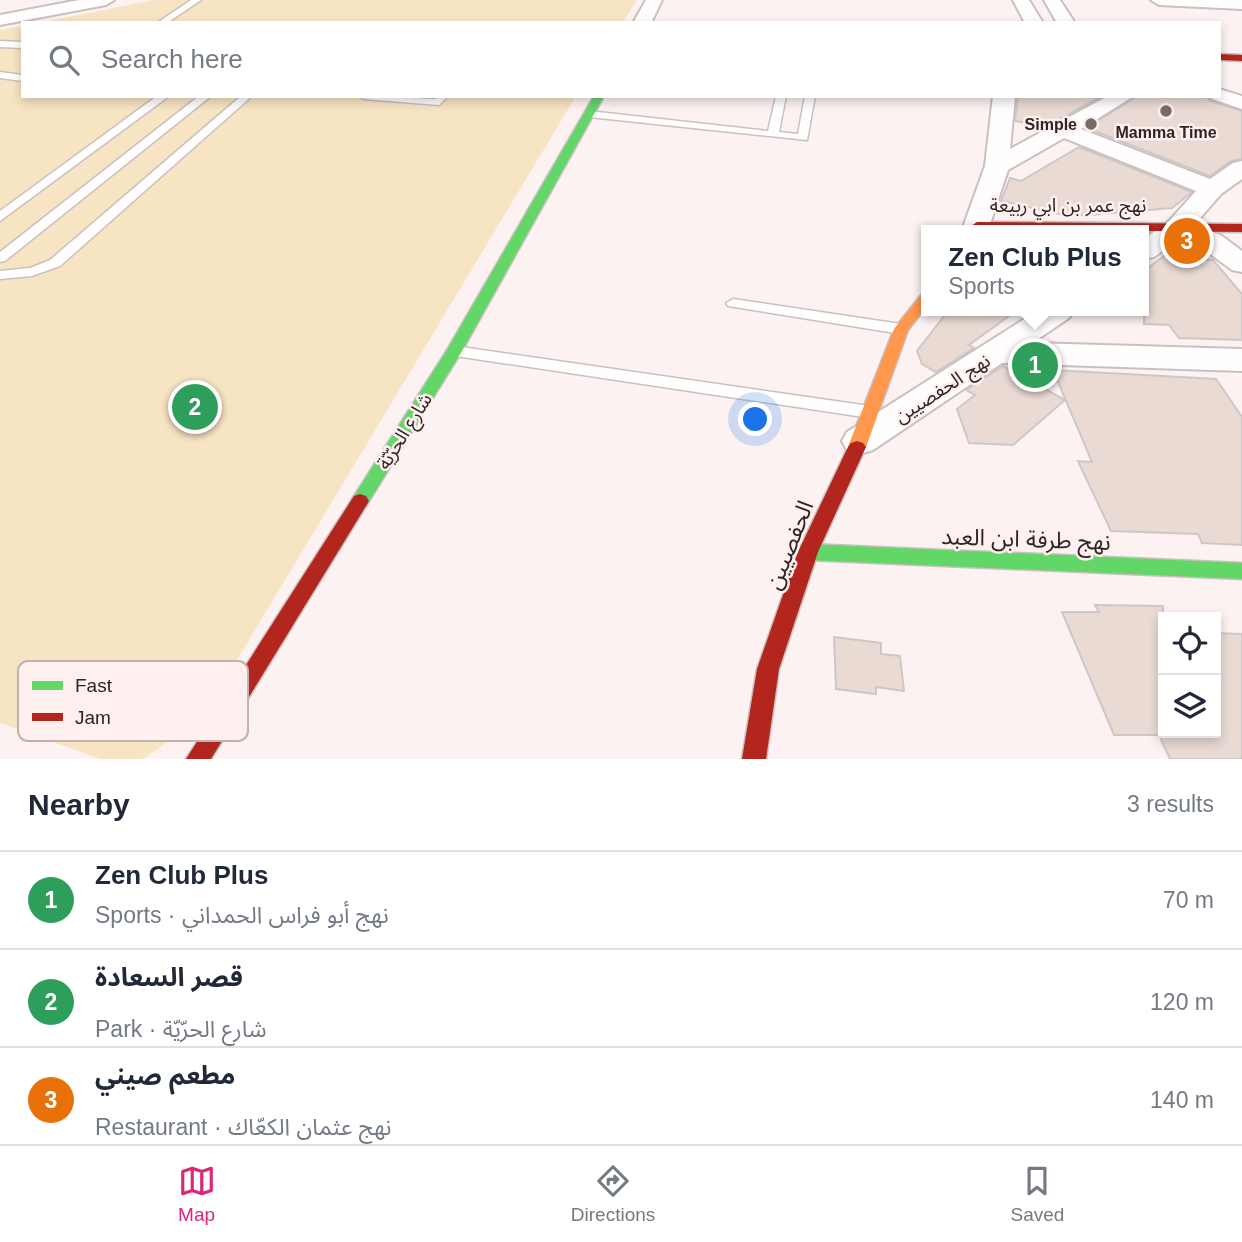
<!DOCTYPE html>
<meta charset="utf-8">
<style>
:root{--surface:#fff;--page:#f6f6f7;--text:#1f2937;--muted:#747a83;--line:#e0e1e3;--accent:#db2777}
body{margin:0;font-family:Helvetica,"Noto Sans Arabic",sans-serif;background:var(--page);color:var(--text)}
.controls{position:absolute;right:21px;bottom:21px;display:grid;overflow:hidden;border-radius:0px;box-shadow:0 4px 10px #0003}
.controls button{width:63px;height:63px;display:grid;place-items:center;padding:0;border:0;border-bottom:2px solid var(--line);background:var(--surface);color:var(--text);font:35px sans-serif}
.you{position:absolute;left:756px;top:420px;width:24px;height:24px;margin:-18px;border:5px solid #fff;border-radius:50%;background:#1a73e8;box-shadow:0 0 0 10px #1a73e833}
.badge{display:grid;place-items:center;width:46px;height:46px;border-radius:50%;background:var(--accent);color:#fff;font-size:23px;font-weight:700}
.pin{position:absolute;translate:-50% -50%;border:4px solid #fff;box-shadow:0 2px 7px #0006}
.popup{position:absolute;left:921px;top:225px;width:228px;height:91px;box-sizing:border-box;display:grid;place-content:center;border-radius:0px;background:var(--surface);filter:drop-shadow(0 2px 5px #0005);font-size:23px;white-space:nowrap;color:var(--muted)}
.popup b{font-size:26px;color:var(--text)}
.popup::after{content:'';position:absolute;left:50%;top:100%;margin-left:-14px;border:14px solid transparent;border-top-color:var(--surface)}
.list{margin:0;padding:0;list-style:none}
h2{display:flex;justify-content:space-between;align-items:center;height:91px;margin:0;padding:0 28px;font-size:30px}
h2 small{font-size:23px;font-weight:400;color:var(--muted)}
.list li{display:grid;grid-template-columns:46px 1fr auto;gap:21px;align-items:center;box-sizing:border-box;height:98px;padding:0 28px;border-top:2px solid var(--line)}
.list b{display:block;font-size:26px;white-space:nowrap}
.list p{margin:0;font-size:23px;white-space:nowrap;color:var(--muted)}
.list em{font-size:23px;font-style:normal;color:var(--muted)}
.icon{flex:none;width:38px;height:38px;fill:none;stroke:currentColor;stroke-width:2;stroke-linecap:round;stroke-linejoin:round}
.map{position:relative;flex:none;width:1242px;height:759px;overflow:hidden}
.search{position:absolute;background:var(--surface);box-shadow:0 4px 10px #0003;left:21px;right:21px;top:21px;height:77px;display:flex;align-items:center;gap:18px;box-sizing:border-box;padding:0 24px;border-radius:0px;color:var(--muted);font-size:26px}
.sheet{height:385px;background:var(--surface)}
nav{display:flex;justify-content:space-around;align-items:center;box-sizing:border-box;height:98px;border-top:2px solid var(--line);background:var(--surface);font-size:19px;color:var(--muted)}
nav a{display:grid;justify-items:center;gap:4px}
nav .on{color:var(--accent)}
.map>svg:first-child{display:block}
</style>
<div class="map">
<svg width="1242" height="759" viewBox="0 0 1242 759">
<rect width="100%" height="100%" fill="#fcf2f2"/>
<path fill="#f7e4c3" d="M154 0H637L622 23H38Z
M23 26V96H576L202 718 143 759H101L0 723V30Z"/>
<path fill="#e9dad4" stroke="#cfc7c5" stroke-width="2" d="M1018 96H1102L1047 126 1015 121Z
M1137 96H1206L1211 101 1242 111V159L1231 161 1210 176 1087 128Z
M1079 147 1192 192 1172 208 1090 215H1064L1001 201 1010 178 1021 181Z
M1168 253H1195L1200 259 1213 260 1242 294V340L1179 338 1169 325 1144 324V271Z
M948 311H1016L969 345 974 348 936 372 922 364 917 351Z
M1003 366 1065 400 1013 445 969 443 957 409 975 395 966 390Z
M1053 370 1216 379 1242 417V545L1202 543 1198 534 1111 531 1078 461 1092 462Z
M1095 605 1163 606V733H1216V633L1242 634V759H1170L1159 735H1114L1062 612H1099Z
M834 637 881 643V654L900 656 904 691 876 687V694L836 689Z"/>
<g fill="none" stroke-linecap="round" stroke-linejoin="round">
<g stroke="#cac0c0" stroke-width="3">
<path id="lane" d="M191 0H201L167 23H157Z
M0 41 23 42V48L0 47Z
M0 72 23 75V81L0 78Z
M157 96H169L0 221V211Z
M199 96H211L5 261 0 262V252Z
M241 96H252L60 266 32 276 0 279V271L30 268 50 260Z
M359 96 436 99 438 96H448L439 105 364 99Z
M776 96H786L779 132 798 134 805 96H815L807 140 589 117 584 114 589 111 768 131Z
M733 299 901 324 908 329 901 334 728 306 726 303Z
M454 346 870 406 878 412 870 418 449 355 446 351Z"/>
</g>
<g stroke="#cac0c0" stroke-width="4">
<path id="street" d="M79 0H114L106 5 0 25V15Z
M646 0H662L651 23H633Z
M1013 0H1029L1043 23H1025Z
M1044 0H1060L1075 23H1057Z
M1151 0H1242V9L1159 5Z
M1219 89 1242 96V109L1212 99 1209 96H1219Z
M993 96H1015L1010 149 1108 96H1134L1081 129 1210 179 1233 163 1242 161V179L1221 194 1195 224 1222 236 1242 251V272L1232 270 1202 248 1180 238 1154 257 1144 259V239L1169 221 1196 191 1064 138 1008 170 988 230H962L985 166Z
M1037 311H1073L1069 318 1032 343 1242 349V371L1002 363 873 450 860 454 847 450 842 441 847 432Z"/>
</g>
<g stroke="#cac0c0" stroke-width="3">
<path id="fast" d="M594 96H604L462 351 366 506 360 508 354 506 351 501 354 496 447 350Z
M808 544 1242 563V579L808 560 801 558 798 552 801 546Z"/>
</g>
<g stroke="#cac0c0" stroke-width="3">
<path id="slow" d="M926 294V307L908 330 866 447 863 451H851L848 447 894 329 921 295Z"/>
</g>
<g stroke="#cac0c0" stroke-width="3">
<path id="jam" d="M1219 54 1242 55V61L1219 60Z
M977 222 1242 224V232L973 229 971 226Z
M857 441 863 443 866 447 818 552 779 669 766 759H742L757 669 798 552 848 447 851 443Z
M360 494 366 496 369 501 366 506 211 759H186L354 496Z"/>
</g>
<use href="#lane" fill="#fffdfd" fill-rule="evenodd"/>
<use href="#street" fill="#fffdfd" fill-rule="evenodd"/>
<use href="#fast" fill="#63d668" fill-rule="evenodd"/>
<use href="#slow" fill="#ff974d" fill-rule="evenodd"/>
<use href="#jam" fill="#b3261e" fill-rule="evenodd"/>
</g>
<g fill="#756c6c" stroke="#ffefef" stroke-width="2.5">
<circle cx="1166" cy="111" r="7"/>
<circle cx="1091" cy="124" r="7"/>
</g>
<g text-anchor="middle" stroke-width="5" stroke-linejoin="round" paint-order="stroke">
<g font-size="16" font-weight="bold" fill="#2d2424" stroke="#ffefef" text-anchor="end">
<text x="1077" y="130">Simple</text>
<text x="1166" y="138" text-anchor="middle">Mamma Time</text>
</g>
<g font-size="19" fill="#2d2424" stroke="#ffefef">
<text x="1068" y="212">نهج عمر بن ابي ربيعة</text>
<text transform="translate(942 388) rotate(-33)" y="7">نهج الحفصيين</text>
<text transform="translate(404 431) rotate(-58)" y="7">شارع الحرّيّة</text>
</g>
<g font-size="23" fill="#2d2424" stroke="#ffefef">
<text transform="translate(1026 539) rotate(2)" y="8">نهج طرفة ابن العبد</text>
<text transform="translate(789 545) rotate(-68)" y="8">الحفصيين</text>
</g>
</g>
<rect x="18" y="661" width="230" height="80" rx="10" fill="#ffefef" stroke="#c0b2b2" stroke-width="2"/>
<rect x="32" y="681" width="31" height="9" fill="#63d668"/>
<rect x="32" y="713" width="31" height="8" fill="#b3261e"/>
<g font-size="19" fill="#2d2424">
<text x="75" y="692">Fast</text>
<text x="75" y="724">Jam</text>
</g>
</svg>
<div class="controls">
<button><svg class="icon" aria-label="locate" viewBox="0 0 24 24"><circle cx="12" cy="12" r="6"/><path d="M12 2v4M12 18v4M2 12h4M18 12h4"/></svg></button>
<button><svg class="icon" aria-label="layers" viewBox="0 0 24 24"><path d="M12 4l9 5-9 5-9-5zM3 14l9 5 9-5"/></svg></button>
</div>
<div class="you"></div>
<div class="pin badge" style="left:1035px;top:365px;background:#2e9e5b">1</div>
<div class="popup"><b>Zen Club Plus</b>Sports</div>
<div class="pin badge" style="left:195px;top:407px;background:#2e9e5b">2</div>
<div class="pin badge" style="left:1187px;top:241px;background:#e8710a">3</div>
<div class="search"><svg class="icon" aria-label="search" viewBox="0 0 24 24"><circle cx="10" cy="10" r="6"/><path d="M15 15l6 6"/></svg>Search here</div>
</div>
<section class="sheet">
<h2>Nearby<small>3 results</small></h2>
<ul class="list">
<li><span class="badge" style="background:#2e9e5b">1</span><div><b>Zen Club Plus</b><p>Sports · نهج أبو فراس الحمداني</p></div><em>70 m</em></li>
<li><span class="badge" style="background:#2e9e5b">2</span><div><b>قصر السعادة</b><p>Park · شارع الحرّيّة</p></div><em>120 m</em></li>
<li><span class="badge" style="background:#e8710a">3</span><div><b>مطعم صيني</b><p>Restaurant · نهج عثمان الكعّاك</p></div><em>140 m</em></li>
</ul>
</section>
<nav>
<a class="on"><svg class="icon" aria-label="map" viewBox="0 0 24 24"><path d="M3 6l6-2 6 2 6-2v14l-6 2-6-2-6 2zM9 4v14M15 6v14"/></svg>Map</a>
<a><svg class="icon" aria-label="directions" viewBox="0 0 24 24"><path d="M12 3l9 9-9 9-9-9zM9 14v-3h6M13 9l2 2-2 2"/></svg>Directions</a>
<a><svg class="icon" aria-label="saved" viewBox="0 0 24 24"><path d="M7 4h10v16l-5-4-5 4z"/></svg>Saved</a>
</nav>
